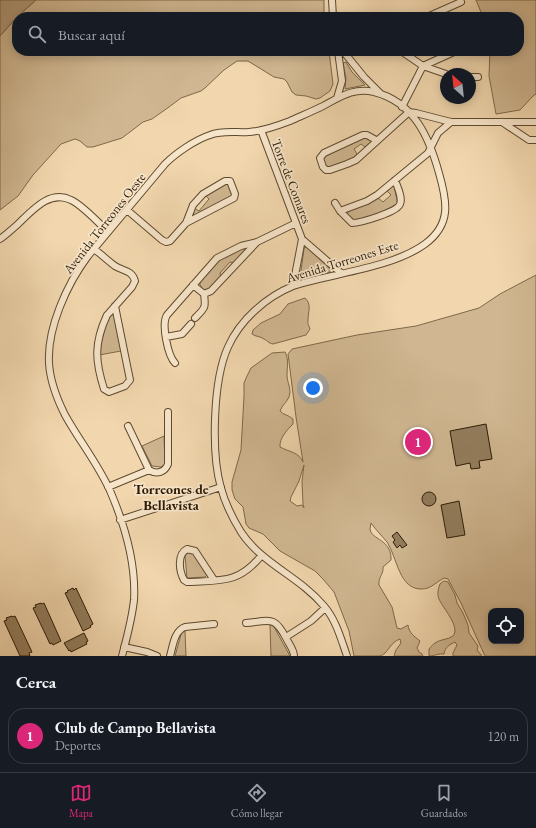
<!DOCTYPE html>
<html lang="es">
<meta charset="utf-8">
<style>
:root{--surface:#171b24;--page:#242831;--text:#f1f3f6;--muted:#9ea1a6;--line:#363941;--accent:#db2777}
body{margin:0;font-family:"EB Garamond",serif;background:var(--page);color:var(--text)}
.controls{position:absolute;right:12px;bottom:12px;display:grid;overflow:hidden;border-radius:8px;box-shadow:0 2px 10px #0003}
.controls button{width:36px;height:36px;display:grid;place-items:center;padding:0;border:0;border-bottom:1px solid var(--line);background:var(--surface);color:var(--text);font:20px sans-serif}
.compass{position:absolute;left:440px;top:68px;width:36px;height:36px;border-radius:50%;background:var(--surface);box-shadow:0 2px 10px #0003;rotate:333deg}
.you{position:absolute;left:313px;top:388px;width:14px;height:14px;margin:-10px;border:3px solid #fff;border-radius:50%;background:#1a73e8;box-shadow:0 0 0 6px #1a73e833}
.badge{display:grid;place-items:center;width:26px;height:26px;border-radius:50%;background:var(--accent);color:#fff;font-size:13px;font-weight:700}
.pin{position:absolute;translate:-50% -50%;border:2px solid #fff;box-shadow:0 1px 4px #0006}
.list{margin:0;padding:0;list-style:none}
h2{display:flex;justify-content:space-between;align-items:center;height:52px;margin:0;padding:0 16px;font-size:17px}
h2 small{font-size:13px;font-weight:400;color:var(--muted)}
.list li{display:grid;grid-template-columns:26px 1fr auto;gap:12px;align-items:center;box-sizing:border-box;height:56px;margin:0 8px 8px;padding:0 8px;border:1px solid var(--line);border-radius:16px}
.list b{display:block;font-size:15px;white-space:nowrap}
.list p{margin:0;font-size:13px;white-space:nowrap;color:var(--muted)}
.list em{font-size:13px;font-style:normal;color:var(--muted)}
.icon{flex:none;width:22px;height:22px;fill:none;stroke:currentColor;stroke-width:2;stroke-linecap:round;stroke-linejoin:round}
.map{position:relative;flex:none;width:536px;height:656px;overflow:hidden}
.search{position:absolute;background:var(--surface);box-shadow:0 2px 10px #0003;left:12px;right:12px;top:12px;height:44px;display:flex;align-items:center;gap:10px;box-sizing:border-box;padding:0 14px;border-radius:16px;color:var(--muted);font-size:15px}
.sheet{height:116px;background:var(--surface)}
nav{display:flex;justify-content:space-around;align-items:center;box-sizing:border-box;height:56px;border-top:1px solid var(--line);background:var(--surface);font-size:11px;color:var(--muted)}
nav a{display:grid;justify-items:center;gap:2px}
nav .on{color:var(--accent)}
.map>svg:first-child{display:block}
</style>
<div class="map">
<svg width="536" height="656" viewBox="0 0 536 656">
<rect width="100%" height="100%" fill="#f2d7ae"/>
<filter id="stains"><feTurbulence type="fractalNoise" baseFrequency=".005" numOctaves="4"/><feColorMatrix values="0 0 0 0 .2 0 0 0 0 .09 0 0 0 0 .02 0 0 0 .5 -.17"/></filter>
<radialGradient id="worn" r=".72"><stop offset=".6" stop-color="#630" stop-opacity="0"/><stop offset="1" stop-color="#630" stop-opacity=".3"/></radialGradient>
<path fill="#d0b791" stroke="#7e694b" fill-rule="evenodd" d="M36 0H324V17H17Z
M476 0H536V94L533 96 520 110 496 114 489 76 490 51H519V17H483Z
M17 17V51H329L333 84 330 91 320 98 316 99 306 96 296 95 292 92 287 82 284 79 274 77 248 61H237L224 70 205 88 201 91 181 98 169 107 152 119 143 122 122 138 93 147H87L80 141 75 139 61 144 33 175 18 196 0 210V36Z
M346 62 352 72 365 85 345 89 346 78 343 63Z
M364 137 371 141V143L365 147 361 144 354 149 357 154 350 161 330 169 326 167 323 159 324 157Z
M228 182 233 196 192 217 194 208 199 211 209 199 205 195Z
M392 186H394L398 205 376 215 355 221 348 216 347 214 349 211 378 198 383 202 391 195 387 191Z
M245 246 248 247V249L234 263 230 262 220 273 221 278 208 290 204 291 200 285V281L217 260Z
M305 247 308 248 330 269V272L302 279 300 278 304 249Z
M536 275V656H485L461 603 448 579 444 578C436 582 431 589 422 589 399 590 397 557 387 542 382 536 376 530 371 523 371 525 370 527 370 529 371 540 392 539 391 560L383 567C384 574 378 577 379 585L392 607 397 628 401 629 408 625C409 633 414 636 420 641L417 648 419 652 422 654 423 656H394L396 650 401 643 400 639C390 642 388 654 380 656 373 656 362 656 354 656L349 631 334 592 323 579 315 571 280 551 263 534 249 528 246 524 243 507 235 499 232 490V482L241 450 244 396V383L247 376 251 368 272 353 285 352C289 359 287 367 287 375 287 383 292 389 289 397 287 402 282 405 280 411 283 415 289 415 293 419V424C288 429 279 438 280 447 289 452 299 452 303 462L296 417 288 354 292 349 357 335 416 326 479 308 500 294ZM304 465 302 482 303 504 304 508 302 505 297 506 290 501 291 497 299 481ZM491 611H521V641H491Z
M305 298C312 304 308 312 308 320 307 323 309 326 310 329L306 335 273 344C268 343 268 341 264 339 260 336 256 337 252 334L253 330 261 323 280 314 288 304Z
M112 314 116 316 121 351 99 355V351L108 317Z
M164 436 165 465 161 467 152 466 142 446Z
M189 552C198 554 203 567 208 574L205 577 187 578 185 556Z
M444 581 448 582 455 595 457 603 463 613 468 625 469 633 478 646 477 650 482 656H453V653L457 645 455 642C449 645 445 647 444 654 439 653 435 656 429 656V649C431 647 433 644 435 643 440 639 448 640 453 636 461 627 442 607 439 599 437 594 438 589 440 584Z
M270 625H273L290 656H271Z
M182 631H185L186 656H175Z"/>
<path fill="#af9775" stroke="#7b6548" d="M0 0H36L17 17 0 36Z"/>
<path fill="#937d5d" stroke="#2c1b05" d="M486 424 492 459 479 461 480 468 471 469 470 463 456 466 450 431Z
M422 499a7 7 0 1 1 14 0a7 7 0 1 1-14 0Z
M459 501 465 535 447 538 441 505Z
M397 532 407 545 402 548 400 545 397 548 393 542 395 540 392 536Z
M73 588 74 590 76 588 93 624 90 626 91 627 83 631 65 593 68 592 67 591Z
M41 603 42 604 44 603 61 641 53 645 52 643 50 644 33 608 36 607 35 605Z
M12 616 13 617 15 616 32 652 29 653 30 656H20L4 621 7 620 6 618Z
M84 633 88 641 86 642 87 644 71 652 70 650 69 651 64 643Z"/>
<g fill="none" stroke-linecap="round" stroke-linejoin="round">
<g stroke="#5e4a2f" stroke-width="8">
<path id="street" d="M332 0 333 17
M427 17 461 2
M343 51 364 77 380 93
M401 51 423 66 446 74
M470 77H478
M337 98 342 81 338 51
M402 107 423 66 456 51
M502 122 529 140H536
M261 130 302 239 341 273
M376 140 367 135H363L324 153 320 158 323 167 326 170H330L347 164 356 160 409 112 416 113 451 122H536
M335 203 340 211 352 223C360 223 398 212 400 204 403 198 397 186 395 180
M127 210 162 240 166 242 170 241 186 223 193 205 203 194 225 181H230L235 194 234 198 186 223
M340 211 367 201 377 195 428 153 438 133 451 122
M0 239C6 235 11 230 17 225 31 212 49 189 71 200 82 205 99 223 108 232
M94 249C101 254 108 261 115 266 123 271 132 270 135 281L132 287 109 313 107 315C94 343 95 361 104 389L109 392 125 386 130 380 115 306
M193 285 204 294C206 308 205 308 195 318
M293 286 302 239
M204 294 211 291 257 242
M166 337 182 334 191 324
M175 363C168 356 161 324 167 315L217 258 241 246 257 242 296 223
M128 426 149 470C157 475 165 472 168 464V412
M108 487 149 470
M120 520 221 487
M214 580 195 551 187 549C177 554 179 571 184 580L187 582C221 580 238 584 261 556
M246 623C270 621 274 615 286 638 289 644 294 650 294 656
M286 637 311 621 325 608
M124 647 147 652 157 656
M122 656C127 637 132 619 134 600 136 564 125 526 111 493 99 465 80 442 65 415 57 399 50 381 49 363 47 328 67 284 88 256L165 164C176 153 195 140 210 135 223 130 237 133 249 132 263 131 277 126 290 121 301 116 313 111 323 106 340 97 354 87 374 92 414 102 429 137 439 173 447 201 452 224 425 244 392 268 333 273 293 286 266 297 240 320 228 347 213 380 211 453 221 488 225 503 233 519 241 532 262 564 300 577 324 606 336 620 341 639 347 656
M170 656C173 646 174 631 185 627L214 624"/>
</g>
<use href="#street" stroke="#f7e5ca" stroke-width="6"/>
</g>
<g text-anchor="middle" stroke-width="3.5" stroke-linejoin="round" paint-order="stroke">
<g font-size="13" fill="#2c1b05" stroke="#f7e5ca">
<text transform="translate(292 181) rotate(69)" y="5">Torre de Comares</text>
<text transform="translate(104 223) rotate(-52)" y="5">Avenida Torreones Oeste</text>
<text transform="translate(342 261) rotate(-17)" y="5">Avenida Torreones Este</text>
</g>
<g font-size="14" font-weight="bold" fill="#2c1b05" stroke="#f7e5ca">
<text x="171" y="494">Torreones de<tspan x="171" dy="16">Bellavista</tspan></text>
</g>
</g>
<rect width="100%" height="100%" filter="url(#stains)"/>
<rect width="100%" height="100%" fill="url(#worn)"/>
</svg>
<div class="controls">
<button><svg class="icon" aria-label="locate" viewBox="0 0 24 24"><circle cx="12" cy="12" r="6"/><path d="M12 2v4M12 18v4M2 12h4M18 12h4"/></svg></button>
</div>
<svg class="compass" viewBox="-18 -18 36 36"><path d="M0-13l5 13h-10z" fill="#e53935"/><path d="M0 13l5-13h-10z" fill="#9ea1a6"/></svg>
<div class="you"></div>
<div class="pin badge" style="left:418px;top:442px">1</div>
<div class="search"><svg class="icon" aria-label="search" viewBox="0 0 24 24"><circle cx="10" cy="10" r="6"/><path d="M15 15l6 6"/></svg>Buscar aquí</div>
</div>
<section class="sheet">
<h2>Cerca<small></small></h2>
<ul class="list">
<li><span class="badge">1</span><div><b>Club de Campo Bellavista</b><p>Deportes</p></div><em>120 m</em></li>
</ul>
</section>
<nav>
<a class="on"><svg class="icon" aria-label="map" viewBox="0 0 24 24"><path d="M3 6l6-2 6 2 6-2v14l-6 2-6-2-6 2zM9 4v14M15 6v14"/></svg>Mapa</a>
<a><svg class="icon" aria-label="directions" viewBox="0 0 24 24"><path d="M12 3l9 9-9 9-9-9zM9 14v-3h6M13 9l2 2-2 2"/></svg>Cómo llegar</a>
<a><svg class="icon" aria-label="saved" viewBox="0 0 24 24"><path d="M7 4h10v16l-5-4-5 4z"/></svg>Guardados</a>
</nav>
